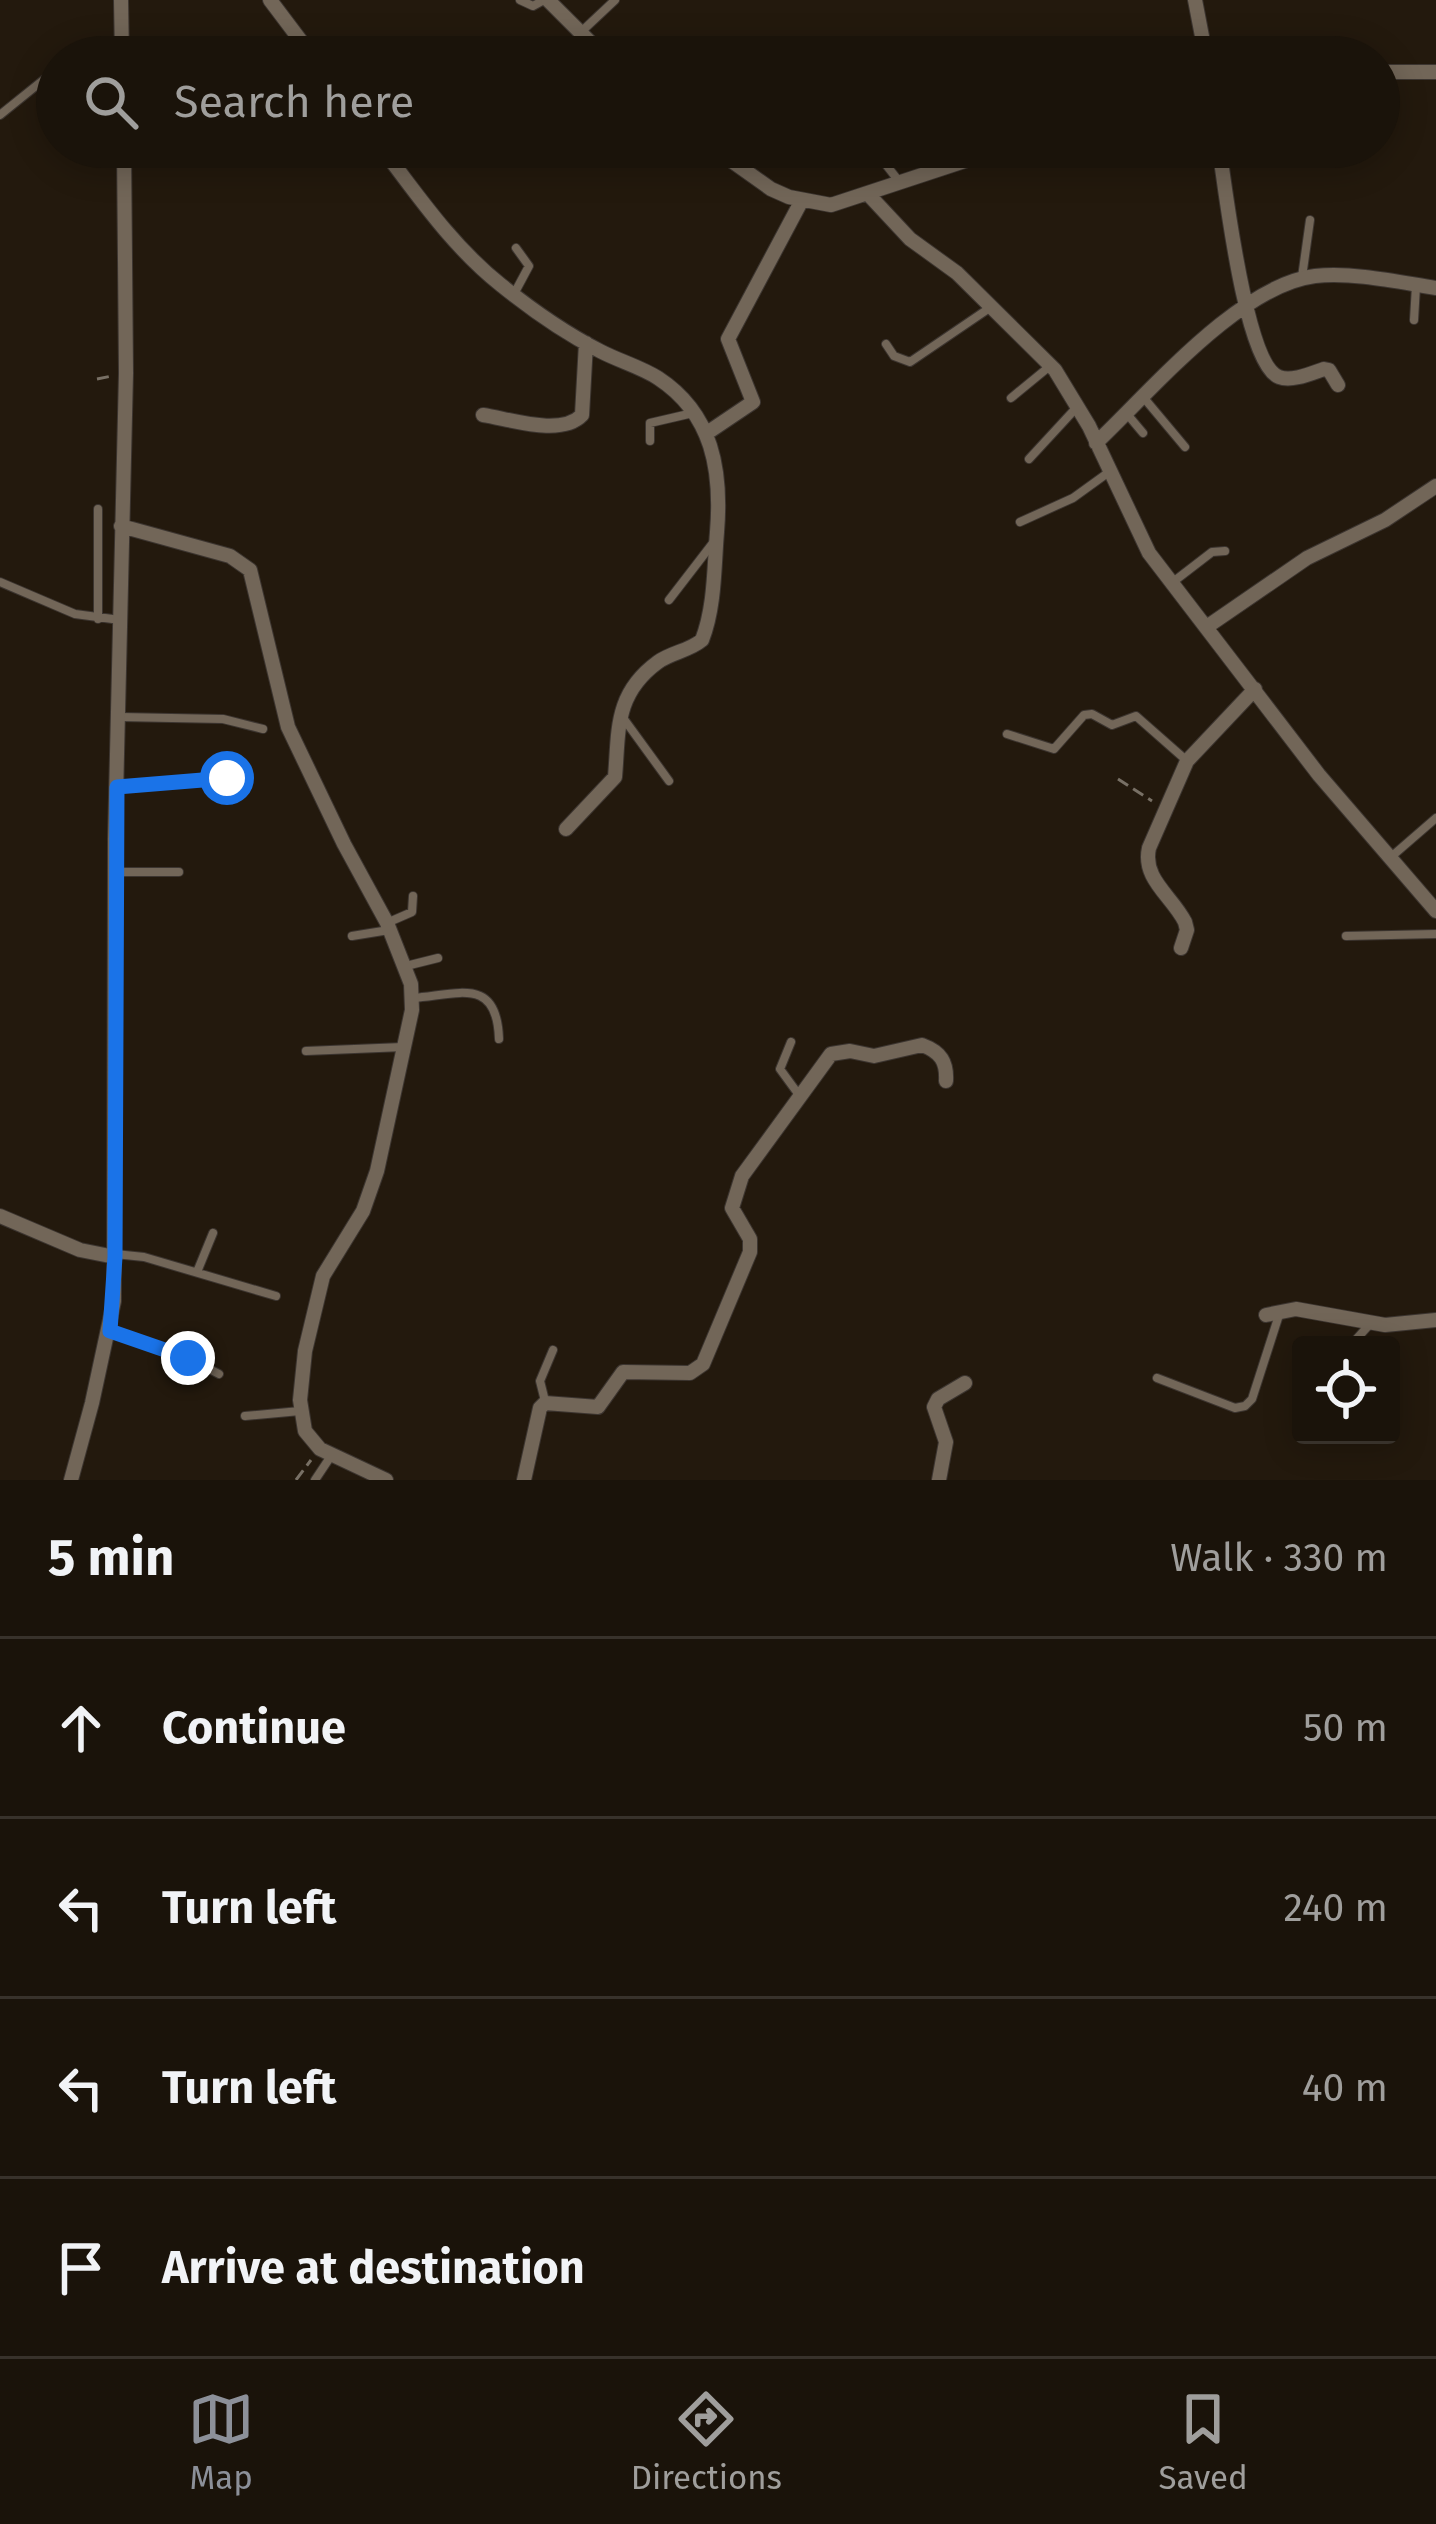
<!DOCTYPE html>
<meta charset="utf-8">
<style>
:root{--surface:#1a130a;--page:#272018;--text:#f1f3f6;--muted:#9f9e9c;--line:#38322b;--accent:#8c9099}
body{margin:0;font-family:"Fira Sans",sans-serif;background:var(--page);color:var(--text)}
.controls{position:absolute;right:36px;bottom:36px;display:grid;overflow:hidden;border-radius:12px;box-shadow:0 6px 30px #0003}
.controls button{width:108px;height:108px;display:grid;place-items:center;padding:0;border:0;border-bottom:3px solid var(--line);background:var(--surface);color:var(--text);font:60px sans-serif}
.stop{position:absolute;width:36px;height:36px;margin:-27px;border:9px solid #1a73e8;border-radius:50%;background:#fff}
.stop.end{background:#1a73e8;border-color:#fff;box-shadow:0 3px 12px #0008}
.list{margin:0;padding:0;list-style:none}
h2{display:flex;justify-content:space-between;align-items:center;height:156px;margin:0;padding:0 48px;font-size:51px}
h2 small{font-size:39px;font-weight:400;color:var(--muted)}
.list li{display:grid;grid-template-columns:78px 1fr auto;gap:36px;align-items:center;box-sizing:border-box;height:180px;padding:0 48px;border-top:3px solid var(--line)}
.list b{display:block;font-size:45px;white-space:nowrap}
.list em{font-size:39px;font-style:normal;color:var(--muted)}
.icon{flex:none;width:66px;height:66px;fill:none;stroke:currentColor;stroke-width:2;stroke-linecap:round;stroke-linejoin:round}
.map{position:relative;flex:none;width:1436px;height:1480px;overflow:hidden}
.search{position:absolute;background:var(--surface);box-shadow:0 6px 30px #0003;left:36px;right:36px;top:36px;height:132px;display:flex;align-items:center;gap:30px;box-sizing:border-box;padding:0 42px;border-radius:66px;color:var(--muted);font-size:45px}
.sheet{height:876px;background:var(--surface)}
nav{display:flex;justify-content:space-around;align-items:center;box-sizing:border-box;height:168px;border-top:3px solid var(--line);background:var(--surface);font-size:33px;color:var(--muted)}
nav a{display:grid;justify-items:center;gap:6px}
nav .on{color:var(--accent)}
.map>svg:first-child{display:block}
</style>
<div class="map">
<svg width="1436" height="1480" viewBox="0 0 1436 1480">
<rect width="100%" height="100%" fill="#23190d"/>
<g fill="none" stroke-linecap="round" stroke-linejoin="round">
<g stroke="#3c3530" stroke-width="10">
<path id="lane" d="M520 0 533 6 544 0
M581 32 615 0
M87 57 121 52
M0 115 57 69
M872 147 898 180
M1302 277 1310 220
M514 294 529 266 516 248
M1414 320 1416 286
M886 344 894 356 910 362 991 307
M1011 398 1050 366
M1144 398 1185 447
M1127 414 1143 433
M650 441V423L693 413
M1029 459 1077 407
M1020 522 1073 498 1109 472
M0 582 75 614 120 620
M1173 582 1212 552 1225 551
M669 600 716 539
M98 619V509
M621 715 669 781
M120 717 223 719 263 729
M1007 734 1054 749 1084 715 1092 714 1112 725 1136 716 1186 760
M118 786 227 777
M1391 857 1436 818
M117 872H179
M389 922 412 912 413 896
M352 936 389 930
M1346 936 1436 934
M406 966 438 958
M413 998C460 994 497 977 499 1039
M791 1042 780 1069 799 1095
M306 1051 403 1047
M115 1254 144 1257 276 1296
M197 1272 213 1233
M110 1331 188 1358 219 1374
M1351 1345 1370 1324
M1157 1378 1235 1408 1245 1406 1252 1399 1280 1312
M545 1401 540 1381 553 1350
M245 1416 300 1411
M315 1480 331 1456"/>
</g>
<g stroke="#3c3530" stroke-width="16">
<path id="street" d="M121 0 122 57
M270 0 313 57
M548 0 605 57
M1195 0 1206 57
M1379 72H1436
M381 147C418 196 453 247 501 285 532 310 565 333 600 351 619 361 641 367 658 378 713 414 722 471 717 532 714 567 715 607 702 640 689 651 672 652 658 662 614 694 619 731 615 777L566 829
M712 147 771 189 789 197 831 205 1007 147
M1219 147C1225 185 1245 364 1279 377 1292 382 1312 373 1324 369L1329 370 1338 385
M868 194 910 239 957 273 1055 370 1089 426 1149 553 1319 775 1436 911
M483 415C510 419 561 437 582 415L586 343
M707 433 753 402 728 339 802 200
M1096 443C1151 391 1240 285 1315 276 1354 272 1398 282 1436 288
M121 526 230 556 250 570 288 727 344 844 387 923 411 984 412 1010 377 1171 363 1211 323 1276 305 1351 300 1400 305 1431 320 1449 386 1480
M1208 626 1307 558 1385 520 1436 486
M1181 948 1187 930 1185 922C1172 896 1142 879 1149 848L1187 761 1255 689
M0 1216 80 1250 115 1257
M1266 1315 1296 1309 1385 1325 1436 1320
M71 1480 92 1403 114 1301 115 839 126 373 124 147
M524 1480 540 1408 545 1403 598 1407 623 1372 690 1373 703 1364 750 1252V1239L732 1208 742 1176 831 1054 850 1051 874 1056 922 1045C941 1052 947 1062 946 1081
M939 1480 946 1442 934 1407 938 1399 965 1383"/>
</g>
<path stroke="#787065" stroke-width="3" stroke-dasharray="12 6" stroke-linecap="butt" d="M97 379 112 376
M1118 779 1152 801
M296 1480 311 1460"/>
<use href="#lane" stroke="#726658" stroke-width="8"/>
<use href="#street" stroke="#726658" stroke-width="14"/>
</g>
<g fill="none" stroke-linecap="round" stroke-linejoin="round">
<path stroke="#1a73e8" stroke-width="15" d="M188 1358 110 1331 115 1257 117 787 227 778"/>
</g>
</svg>
<div class="controls">
<button><svg class="icon" aria-label="locate" viewBox="0 0 24 24"><circle cx="12" cy="12" r="6"/><path d="M12 2v4M12 18v4M2 12h4M18 12h4"/></svg></button>
</div>
<div class="stop" style="left:227px;top:778px"></div>
<div class="stop end" style="left:188px;top:1358px"></div>
<div class="search"><svg class="icon" aria-label="search" viewBox="0 0 24 24"><circle cx="10" cy="10" r="6"/><path d="M15 15l6 6"/></svg>Search here</div>
</div>
<section class="sheet">
<h2>5 min<small>Walk · 330 m</small></h2>
<ul class="list">
<li><svg class="icon" aria-label="ahead" viewBox="0 0 24 24"><path d="M12 20V5M6 11l6-6 6 6"/></svg><div><b>Continue</b></div><em>50 m</em></li>
<li><svg class="icon" aria-label="left" viewBox="0 0 24 24"><path d="M17 20v-9H6M10 6l-5 5 5 5"/></svg><div><b>Turn left</b></div><em>240 m</em></li>
<li><svg class="icon" aria-label="left" viewBox="0 0 24 24"><path d="M17 20v-9H6M10 6l-5 5 5 5"/></svg><div><b>Turn left</b></div><em>40 m</em></li>
<li><svg class="icon" aria-label="arrive" viewBox="0 0 24 24"><path d="M6 21V4h12l-3 4 3 4H6"/></svg><div><b>Arrive at destination</b></div></li>
</ul>
</section>
<nav>
<a class="on"><svg class="icon" aria-label="map" viewBox="0 0 24 24"><path d="M3 6l6-2 6 2 6-2v14l-6 2-6-2-6 2zM9 4v14M15 6v14"/></svg>Map</a>
<a><svg class="icon" aria-label="directions" viewBox="0 0 24 24"><path d="M12 3l9 9-9 9-9-9zM9 14v-3h6M13 9l2 2-2 2"/></svg>Directions</a>
<a><svg class="icon" aria-label="saved" viewBox="0 0 24 24"><path d="M7 4h10v16l-5-4-5 4z"/></svg>Saved</a>
</nav>
